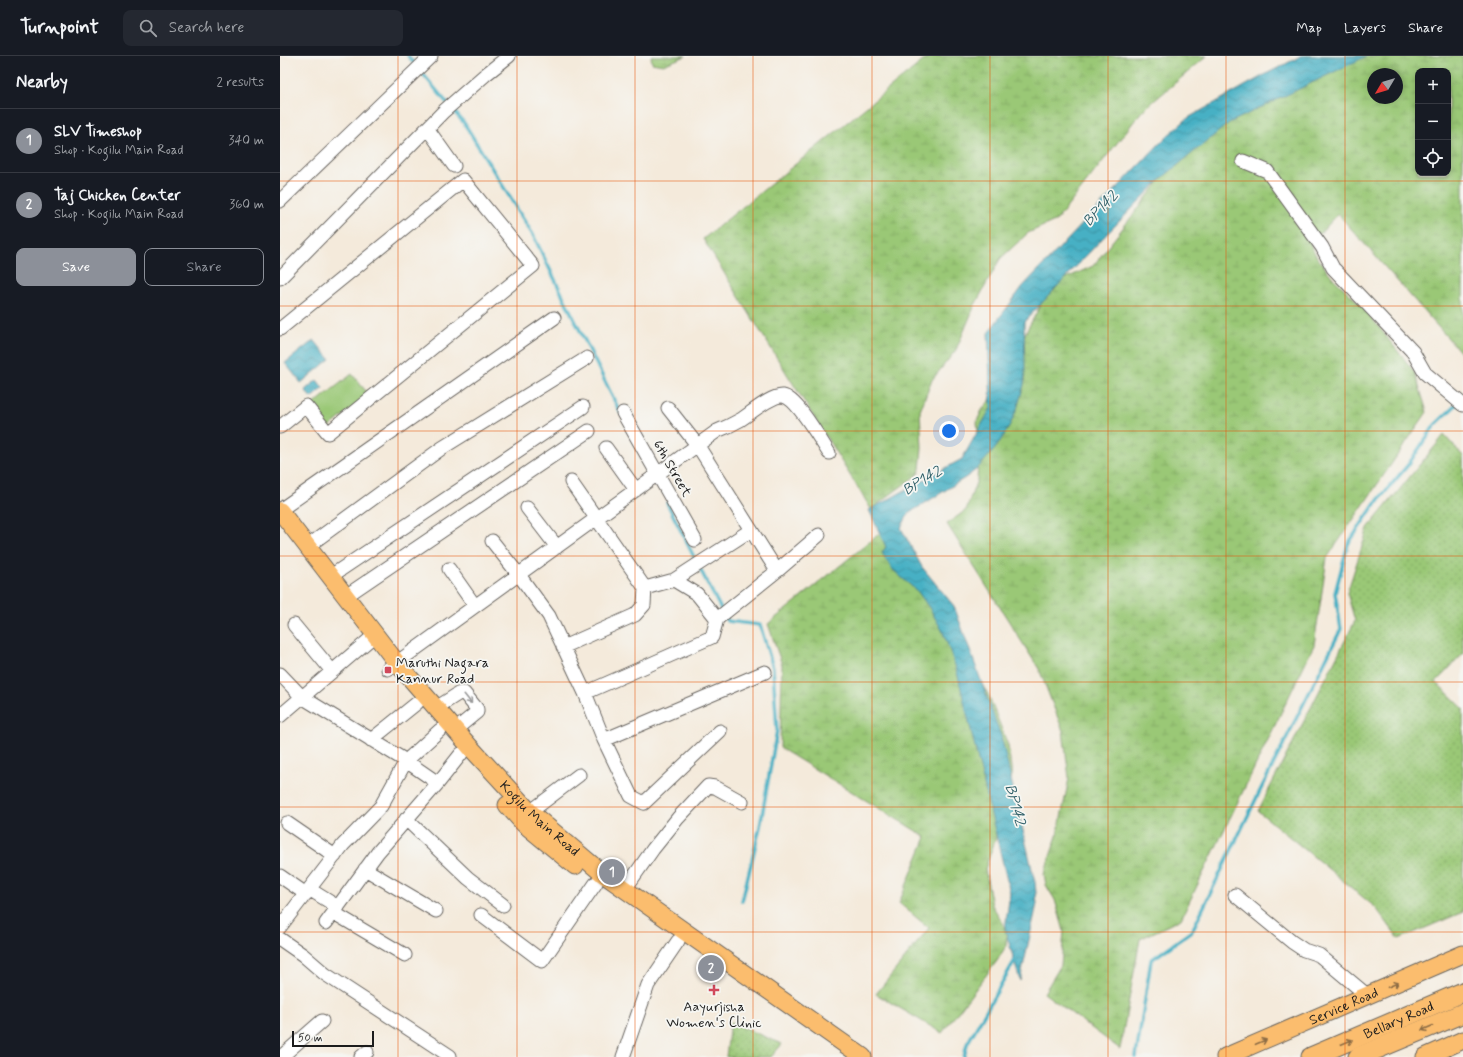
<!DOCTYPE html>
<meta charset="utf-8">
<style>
:root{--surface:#171b24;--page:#242831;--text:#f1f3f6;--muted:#9ea1a6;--line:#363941;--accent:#8c9099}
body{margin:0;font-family:Mynerve,sans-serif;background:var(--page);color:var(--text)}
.controls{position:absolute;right:12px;top:12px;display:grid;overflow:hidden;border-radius:8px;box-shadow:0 2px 6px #0003}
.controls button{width:36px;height:36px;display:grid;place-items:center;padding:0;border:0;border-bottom:1px solid var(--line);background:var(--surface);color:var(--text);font:20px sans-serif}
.compass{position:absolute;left:1087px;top:12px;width:36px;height:36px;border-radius:50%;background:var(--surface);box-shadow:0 2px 6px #0003;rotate:232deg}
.scale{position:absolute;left:12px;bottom:10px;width:82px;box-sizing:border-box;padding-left:4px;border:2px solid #1c1c1c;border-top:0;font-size:11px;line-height:14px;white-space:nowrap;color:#1c1c1c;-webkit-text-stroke:3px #f6f6f2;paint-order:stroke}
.you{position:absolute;left:669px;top:375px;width:14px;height:14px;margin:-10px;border:3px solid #fff;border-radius:50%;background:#1a73e8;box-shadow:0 0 0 6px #1a73e833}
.badge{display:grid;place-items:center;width:26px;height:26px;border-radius:50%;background:var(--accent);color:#fff;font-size:13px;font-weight:700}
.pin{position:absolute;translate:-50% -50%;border:2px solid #fff;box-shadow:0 1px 4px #0006}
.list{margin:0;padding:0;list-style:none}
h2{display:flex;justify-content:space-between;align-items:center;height:52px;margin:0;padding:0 16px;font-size:17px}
h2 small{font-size:13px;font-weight:400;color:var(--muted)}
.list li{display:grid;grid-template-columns:26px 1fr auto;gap:12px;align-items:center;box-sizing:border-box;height:64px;padding:0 16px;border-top:1px solid var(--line)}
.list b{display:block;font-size:15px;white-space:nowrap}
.list p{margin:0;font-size:13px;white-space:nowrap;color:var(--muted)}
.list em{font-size:13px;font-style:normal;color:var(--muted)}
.actions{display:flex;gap:8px;padding:12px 16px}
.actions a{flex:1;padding:9px 0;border:1px solid var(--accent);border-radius:8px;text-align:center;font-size:14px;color:var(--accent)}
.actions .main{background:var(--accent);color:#fff}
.icon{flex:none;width:22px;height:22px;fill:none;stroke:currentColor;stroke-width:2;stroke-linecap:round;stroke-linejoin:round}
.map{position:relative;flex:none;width:1183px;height:1001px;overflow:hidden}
header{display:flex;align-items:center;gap:24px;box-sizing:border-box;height:56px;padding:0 20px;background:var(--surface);border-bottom:1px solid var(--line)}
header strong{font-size:19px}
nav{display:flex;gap:22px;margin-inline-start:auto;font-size:14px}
.search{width:280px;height:36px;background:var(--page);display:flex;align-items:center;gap:10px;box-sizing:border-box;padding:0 14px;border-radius:8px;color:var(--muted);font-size:15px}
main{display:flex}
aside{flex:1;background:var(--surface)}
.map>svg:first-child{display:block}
</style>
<header>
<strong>Turnpoint</strong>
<div class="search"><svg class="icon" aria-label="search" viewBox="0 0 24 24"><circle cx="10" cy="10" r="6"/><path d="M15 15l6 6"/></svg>Search here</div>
<nav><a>Map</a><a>Layers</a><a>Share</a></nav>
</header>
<main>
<aside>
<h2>Nearby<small>2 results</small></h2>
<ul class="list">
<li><span class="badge">1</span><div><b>SLV Timeshop</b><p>Shop · Kogilu Main Road</p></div><em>340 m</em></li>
<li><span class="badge">2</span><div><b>Taj Chicken Center</b><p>Shop · Kogilu Main Road</p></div><em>360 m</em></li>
</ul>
<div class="actions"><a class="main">Save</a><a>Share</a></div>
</aside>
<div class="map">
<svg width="1183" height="1001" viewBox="0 0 1183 1001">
<defs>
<pattern id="grass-dots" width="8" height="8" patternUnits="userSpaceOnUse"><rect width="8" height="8" fill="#9ac876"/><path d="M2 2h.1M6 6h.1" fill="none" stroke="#84ab66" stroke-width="1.8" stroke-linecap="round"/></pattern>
<pattern id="wetland-marsh" width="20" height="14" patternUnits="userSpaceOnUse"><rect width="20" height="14" fill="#9ac876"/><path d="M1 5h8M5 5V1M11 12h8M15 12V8" fill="none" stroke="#84ab66"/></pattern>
<pattern id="water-waves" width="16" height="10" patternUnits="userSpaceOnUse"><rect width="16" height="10" fill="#46b0c4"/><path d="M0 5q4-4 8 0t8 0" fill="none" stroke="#3a8e9e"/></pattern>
</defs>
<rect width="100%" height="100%" fill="#f6f6f2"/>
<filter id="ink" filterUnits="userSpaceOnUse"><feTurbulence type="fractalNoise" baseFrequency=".025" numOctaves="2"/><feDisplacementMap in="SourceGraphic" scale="8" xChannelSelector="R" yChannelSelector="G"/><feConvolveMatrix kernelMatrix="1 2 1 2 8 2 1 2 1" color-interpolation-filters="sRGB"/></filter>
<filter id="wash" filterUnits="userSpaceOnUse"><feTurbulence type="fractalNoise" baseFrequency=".012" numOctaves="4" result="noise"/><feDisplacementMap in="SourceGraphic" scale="16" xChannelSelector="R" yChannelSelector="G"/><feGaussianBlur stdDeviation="0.9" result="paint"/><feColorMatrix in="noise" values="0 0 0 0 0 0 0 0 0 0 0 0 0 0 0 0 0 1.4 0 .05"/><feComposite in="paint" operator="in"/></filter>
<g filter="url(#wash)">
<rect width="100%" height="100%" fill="#f4eadb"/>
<path fill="url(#grass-dots)" stroke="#5b7249" d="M1164 379 1183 400V598L1156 626 1183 652V856L1119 883 1096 852 978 755 1075 565 1067 537 1088 472Z
M450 966 502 988 491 1001H446Z"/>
<path fill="url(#wetland-marsh)" stroke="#5b7249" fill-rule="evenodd" d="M371 0H406L383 9 372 7Z
M649 0H927L862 55 777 164 748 177 720 203 695 249 676 294 652 324 640 355 642 392 640 413 638 418 591 453 423 183Z
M1026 0H1183V299L1058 158 1030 189 1037 201 1053 222 1083 251 1135 317 1147 356 1047 502 1034 589 901 863 860 883 840 993 764 937 781 909 784 875 775 844 766 829 764 818 778 777 789 722 783 675 759 613 667 468 686 454 697 424 699 392 697 365 702 354 726 324 747 274 766 239 780 225 813 210 903 95ZM1138 15H1168V117H1138ZM1093 18H1117V42H1093Z
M604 474 708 638 728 689 732 719 723 762 705 813 712 849 723 867 727 880 726 890 717 905 662 977 596 938 649 872 619 847 646 781 500 692 502 609 488 568Z"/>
<path fill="#9ac876" stroke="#5b7249" d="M72 318 89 339 48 372 31 350Z"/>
<path fill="url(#water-waves)" stroke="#316670" d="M1021 0H1087L949 67 881 123 821 184 744 266 745 316 744 329 737 353 728 373 715 393 697 413 685 422 629 457 621 472 642 511 674 550 721 680 755 826 757 848 740 925 725 873 730 837 676 612 663 576 650 553 638 536 612 513 602 497 606 491 589 454 682 403 711 352 708 277 743 230 886 81 908 62 986 18Z
M34 284 50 303 21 327 5 307Z
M37 324 43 332 31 342 25 334Z"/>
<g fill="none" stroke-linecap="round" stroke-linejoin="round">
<path stroke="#46b0c4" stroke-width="3.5" d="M128 0 167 47
M171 52 184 67 253 179 340 356
M387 447 416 505
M419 511 442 555
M445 561 447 565 480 569 493 612 497 674 480 771 462 845
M684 1001 687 988 735 904
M856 1001 871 904 912 875 976 743 1061 573 1055 537 1068 488 1095 448 1128 409 1155 369 1177 348"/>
</g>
</g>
<g filter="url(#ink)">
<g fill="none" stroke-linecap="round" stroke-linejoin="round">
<g stroke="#68645f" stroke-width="15">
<path id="minor" d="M147 72 174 110
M963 105 987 115 1042 191 1053 212 1133 296 1145 317 1183 349
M0 145 151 0
M0 222 164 55 205 19 229 0
M0 273 183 124 253 210 48 377 26 350 0 371
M388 352 418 390 497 515
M343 357 415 484
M326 392 356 434
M291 426 365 532
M247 452 277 491
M0 454 274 262
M212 485 239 519 269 560 305 637 324 684 351 740 364 747 440 675
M28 490 162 392 307 302
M169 513 195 550
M51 520 303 351
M394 524 417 538 437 563
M66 540 309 375
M14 569 52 615
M283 591 355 559 364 549 365 532 394 524 471 474
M108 613 437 375C445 372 453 368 460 364 470 358 491 339 503 340 517 342 541 385 549 397
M0 618 22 641 126 705 158 727
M305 637 432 581 437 563 497 515 539 479
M156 652 178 638 181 637H184L197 653V656L175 674
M0 660 96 578
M91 684 137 647
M324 684 485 616
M250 756 299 719
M126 763 188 822 223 849
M7 767 55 800
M85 813 156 855
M0 820 26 838
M29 833 58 851
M345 833 373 793 398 762 428 730 435 731 462 746
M955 839 1012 886 1024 894 1039 899 1088 940
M54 857 125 899
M201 859 262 905 316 827
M46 867 98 796 158 727 181 698
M0 871 63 789 101 750 126 705 160 674
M0 883 23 899 45 918 170 1000
M1 1001 42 965
M81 1001 87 996
M343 1001 368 929 398 885"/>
</g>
<g stroke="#68645f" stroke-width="19">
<g id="major">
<path id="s1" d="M0 455 117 607 190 691 250 756 323 818 583 1001"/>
<path d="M227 749 244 768 295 810"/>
<path id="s2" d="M945 1001 1183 898"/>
<path d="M1145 1001 1183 984"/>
</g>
</g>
<g stroke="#68645f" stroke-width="21">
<g id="highway">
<path id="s3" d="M1031 1001 1183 936"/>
<path d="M1078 1001 1183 957"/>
</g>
</g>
<use href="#minor" stroke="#fff" stroke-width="13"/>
<use href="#major" stroke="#fbbd6e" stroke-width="17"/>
<use href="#highway" stroke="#fbbd6e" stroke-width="19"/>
</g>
<defs><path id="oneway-shaft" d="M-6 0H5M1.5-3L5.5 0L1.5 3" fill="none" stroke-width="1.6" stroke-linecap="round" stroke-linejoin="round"/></defs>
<use stroke="#999" href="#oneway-shaft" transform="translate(188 643) rotate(51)"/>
<g stroke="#8c6c45">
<use href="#oneway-shaft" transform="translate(1113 929) rotate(-23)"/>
<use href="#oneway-shaft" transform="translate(1147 972) rotate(157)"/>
<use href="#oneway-shaft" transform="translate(981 986) rotate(-23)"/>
<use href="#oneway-shaft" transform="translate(1067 986) rotate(-23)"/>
</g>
</g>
<path fill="none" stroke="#e8590c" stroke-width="1" stroke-opacity="0.55" d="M118 0V1001M237 0V1001M355 0V1001M473 0V1001M592 0V1001M710 0V1001M828 0V1001M946 0V1001M1065 0V1001M0 125H1183M0 250H1183M0 375H1183M0 500H1183M0 626H1183M0 751H1183M0 876H1183"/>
<g fill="#d1495b" stroke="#f6f6f2" stroke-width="1.5">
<rect x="104" y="610" width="8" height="8" rx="2"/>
<path d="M432 928h4v4h4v4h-4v4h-4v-4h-4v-4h4z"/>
</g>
<g text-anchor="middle" stroke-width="3.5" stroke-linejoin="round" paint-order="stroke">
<g font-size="14" fill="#1c1c1c" stroke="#f6f6f2">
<text transform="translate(393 412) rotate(60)" y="5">6th Street</text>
<text dy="5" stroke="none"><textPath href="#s1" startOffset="403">Kogilu Main Road</textPath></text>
<text dy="5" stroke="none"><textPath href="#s2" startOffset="129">Service Road</textPath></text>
<text dy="5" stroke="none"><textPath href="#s3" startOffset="95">Bellary Road</textPath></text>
</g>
<g font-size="14" fill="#1c1c1c" stroke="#f6f6f2" text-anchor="start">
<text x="116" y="611">Maruthi Nagara<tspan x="116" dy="16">Kannur Road</tspan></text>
<text x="434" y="955" text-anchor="middle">Aayurjisha<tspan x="434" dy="16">Women's Clinic</tspan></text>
</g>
<g font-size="15" font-style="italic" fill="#2f5f68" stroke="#f6f6f2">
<text transform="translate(820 152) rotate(-47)" y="5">BP142</text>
<text transform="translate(642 424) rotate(-32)" y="5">BP142</text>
<text transform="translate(736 749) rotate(74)" y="5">BP142</text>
</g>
</g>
</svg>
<div class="controls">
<button>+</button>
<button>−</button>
<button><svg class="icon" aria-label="locate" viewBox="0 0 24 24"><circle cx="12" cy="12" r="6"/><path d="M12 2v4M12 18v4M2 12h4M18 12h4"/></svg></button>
</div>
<svg class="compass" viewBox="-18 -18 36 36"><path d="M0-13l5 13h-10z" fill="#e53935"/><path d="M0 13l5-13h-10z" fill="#9ea1a6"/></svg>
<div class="scale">50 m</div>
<div class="you"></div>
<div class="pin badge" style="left:332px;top:816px">1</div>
<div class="pin badge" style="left:431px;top:912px">2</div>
</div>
</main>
